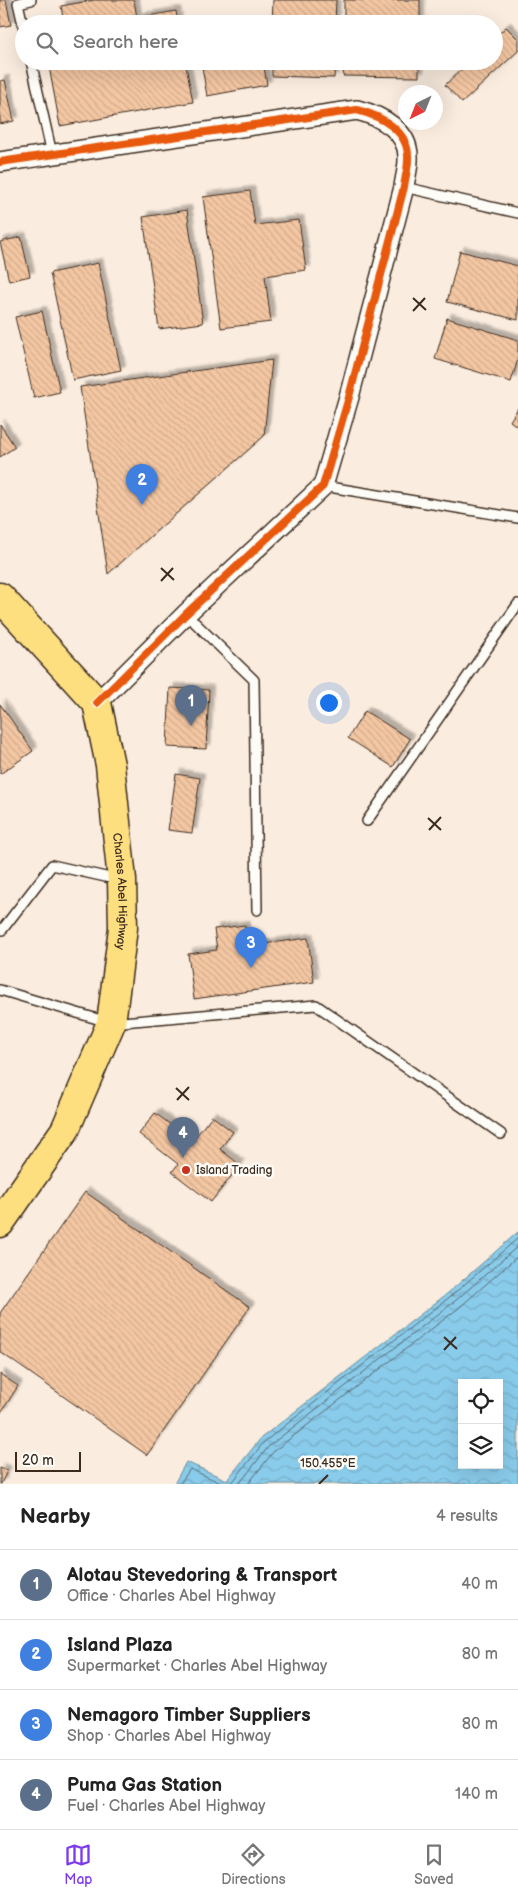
<!DOCTYPE html>
<meta charset="utf-8">
<style>
:root{--surface:#fff;--page:#f2f2f2;--text:#222;--muted:#767676;--line:#e0e0e0;--accent:#7c3aed}
body{margin:0;font-family:"Balsamiq Sans",sans-serif;background:var(--page);color:var(--text)}
.controls{position:absolute;right:15px;bottom:15px;display:grid;overflow:hidden;border-radius:0px;box-shadow:0 5px 20px #0002}
.controls button{width:45px;height:45px;display:grid;place-items:center;padding:0;border:0;border-bottom:1px solid var(--line);background:var(--surface);color:var(--text);font:25px sans-serif}
.compass{position:absolute;left:398px;top:85px;width:45px;height:45px;border-radius:50%;background:var(--surface);box-shadow:0 5px 20px #0002;rotate:223deg}
.scale{position:absolute;left:15px;bottom:12px;width:66px;box-sizing:border-box;padding-left:5px;border:2px solid #3b2a1e;border-top:0;font-size:14px;line-height:18px;white-space:nowrap;color:#3b2a1e;-webkit-text-stroke:4px #fdfcf7;paint-order:stroke}
.you{position:absolute;left:328px;top:702px;width:18px;height:18px;margin:-12px;border:4px solid #fff;border-radius:50%;background:#1a73e8;box-shadow:0 0 0 8px #1a73e833}
.badge{display:grid;place-items:center;width:32px;height:32px;border-radius:50%;background:var(--accent);color:#fff;font-size:16px;font-weight:700}
.pin{position:absolute;translate:-50% -41px;filter:drop-shadow(0 1px 2px #0008)}
.pin::after{content:'';position:absolute;top:26px;width:18px;height:15px;background:inherit;clip-path:polygon(0 0,100% 0,50% 100%)}
.list{margin:0;padding:0;list-style:none}
h2{display:flex;justify-content:space-between;align-items:center;height:65px;margin:0;padding:0 20px;font-size:21px}
h2 small{font-size:16px;font-weight:400;color:var(--muted)}
.list li{display:grid;grid-template-columns:32px 1fr auto;gap:15px;align-items:center;box-sizing:border-box;height:70px;padding:0 20px;border-top:1px solid var(--line)}
.list b{display:block;font-size:19px;white-space:nowrap}
.list p{margin:0;font-size:16px;white-space:nowrap;color:var(--muted)}
.list em{font-size:16px;font-style:normal;color:var(--muted)}
.icon{flex:none;width:28px;height:28px;fill:none;stroke:currentColor;stroke-width:2;stroke-linecap:round;stroke-linejoin:round}
.map{position:relative;flex:none;width:518px;height:1484px;overflow:hidden}
.search{position:absolute;background:var(--surface);box-shadow:0 5px 20px #0002;left:15px;right:15px;top:15px;height:55px;display:flex;align-items:center;gap:12px;box-sizing:border-box;padding:0 18px;border-radius:28px;color:var(--muted);font-size:19px}
.sheet{height:345px;background:var(--surface)}
nav{display:flex;justify-content:space-around;align-items:center;box-sizing:border-box;height:70px;border-top:1px solid var(--line);background:var(--surface);font-size:14px;color:var(--muted)}
nav a{display:grid;justify-items:center;gap:2px}
nav .on{color:var(--accent)}
.map>svg:first-child{display:block}
</style>
<div class="map">
<svg width="518" height="1484" viewBox="0 0 518 1484">
<defs>
<pattern id="water-waves" width="16" height="10" patternUnits="userSpaceOnUse" patternTransform="scale(1.25)"><rect width="16" height="10" fill="#89cbea"/><path d="M0 5q4-4 8 0t8 0" fill="none" stroke="#77aec8"/></pattern>
<pattern id="building-back-hatch" width="6" height="6" patternUnits="userSpaceOnUse" patternTransform="scale(1.25)"><rect width="6" height="6" fill="#f4c7a3"/><path d="M-1 5l2 2M0 0l6 6M5-1l2 2" fill="none" stroke="#d2ab8c"/></pattern>
<filter id="shadow"><feDropShadow dx="4.5" dy="-4.5" stdDeviation="1" flood-color="#0004"/></filter>
</defs>
<rect width="100%" height="100%" fill="#faecde"/>
<filter id="ink" filterUnits="userSpaceOnUse"><feTurbulence type="fractalNoise" baseFrequency=".02" numOctaves="2"/><feDisplacementMap in="SourceGraphic" scale="10" xChannelSelector="R" yChannelSelector="G"/><feConvolveMatrix kernelMatrix="1 2 1 2 8 2 1 2 1" color-interpolation-filters="sRGB"/></filter>
<g filter="url(#ink)">
<path fill="url(#water-waves)" stroke="#6a8b98" fill-rule="evenodd" d="M518 1232V1484H174L186 1462 227 1480 261 1438 448 1293ZM462 1383H499V1465H462Z"/>
<g fill="none" stroke-linecap="round" stroke-linejoin="round">
<path stroke="#5a6a70" stroke-width="1" d="M180 1484 190 1469 223 1484
M231 1484 264 1442 451 1296 518 1238
M239 1484 269 1446 455 1301 518 1246
M248 1484 274 1451 460 1307 518 1256"/>
</g>
<path fill="url(#building-back-hatch)" stroke="#3b2a1e" filter="url(#shadow)" d="M0 0H6L11 25 0 27Z
M94 0H134L137 18 176 11 178 24H64L61 6Z
M273 0H336L335 24H272Z
M344 0H420V24H344Z
M506 27 518 39V51L462 103 445 85 470 61H494V38Z
M48 61H185L193 102 60 126Z
M201 61H263L267 85 207 96Z
M272 61H335L334 78 272 76Z
M344 61H419V77L343 76Z
M5 80 14 121 0 124V81Z
M250 191 255 225 299 220 306 270 265 276 271 322 221 328 203 197Z
M187 210 203 323 159 329 143 217Z
M21 237 30 276 9 281 0 242Z
M460 251 518 266V320L447 302Z
M98 263 121 370 73 380 50 273Z
M42 311 60 392 34 398 15 317Z
M447 318 518 340V359L511 382 435 359Z
M272 360 264 436 108 574 80 387Z
M518 408V427L510 421Z
M0 424 15 447 0 457Z
M170 688 209 690 206 749 167 747Z
M0 704 33 751 0 774Z
M365 711 410 739 393 767 348 738Z
M176 774 200 778 192 833 168 830Z
M245 925 248 946 308 938 314 982 194 999 188 954 217 950 214 929Z
M155 1113 192 1141 212 1116 233 1132 220 1149 240 1165 211 1202 172 1172 178 1164 139 1134Z
M85 1192 250 1307 147 1455 0 1352V1313Z
M0 1374 18 1386 0 1414Z
M0 1468 7 1471 1 1484H0Z"/>
<g fill="none" stroke-linecap="round" stroke-linejoin="round">
<g stroke="#3b2a1e" stroke-width="12">
<path id="lane" d="M24 29 18 3 31 0
M31 61 52 154
M404 187 518 213
M323 486 518 518
M186 614 254 680 257 910
M367 821 518 604
M2 930 52 865 119 880
M0 990 111 1023 316 1005 501 1134"/>
</g>
<g stroke="#3b2a1e" stroke-width="22">
<path id="street" d="M0 162 357 110C381 116 410 131 408 160 408 169 405 178 404 187L349 397 323 486 186 614 97 703"/>
</g>
<g stroke="#3b2a1e" stroke-width="31">
<g id="primary">
<path id="s1" d="M0 597 97 703 110 765 122 880 123 928 111 1023 65 1130 0 1223"/>
</g>
</g>
<use href="#lane" stroke="#fdfcf7" stroke-width="9"/>
<use href="#street" stroke="#fdfcf7" stroke-width="19"/>
<use href="#primary" stroke="#fedf80" stroke-width="28"/>
<g stroke="#fdfcf7" stroke-width="11">
<path id="cycleway" d="M0 162 357 110C381 116 410 131 408 160 408 169 405 178 404 187L349 397 323 486 186 614 97 703"/>
</g>
<use href="#cycleway" stroke="#e8590c" stroke-width="8"/>
</g>
</g>
<path fill="none" stroke="#3b2a1e" stroke-width="2" d="M413 298 426 310M413 311 425 298M161 568 174 580M161 581 173 568M428 818 441 830M429 830 441 817M176 1088 189 1100M177 1100 189 1087M444 1337 457 1349M444 1350 456 1337M319 1484 328 1475"/>
<circle fill="#c8321e" stroke="#fdfcf7" stroke-width="2" cx="186" cy="1170" r="5"/>
<g text-anchor="middle" stroke-width="5" stroke-linejoin="round" paint-order="stroke">
<g font-size="12" fill="#3b2a1e" stroke="#fdfcf7">
<text dy="4" stroke="none"><textPath href="#s1" startOffset="334">Charles Abel Highway</textPath></text>
</g>
<g font-size="12" fill="#3b2a1e" stroke="#fdfcf7" text-anchor="start">
<text x="196" y="1174">Island Trading</text>
</g>
</g>
<g font-size="12" text-anchor="middle" fill="#3b2a1e" stroke="#fdfcf7" stroke-width="5" stroke-linejoin="round" paint-order="stroke">
<text x="328" y="1467">150.455°E</text>
</g>
</svg>
<div class="controls">
<button><svg class="icon" aria-label="locate" viewBox="0 0 24 24"><circle cx="12" cy="12" r="6"/><path d="M12 2v4M12 18v4M2 12h4M18 12h4"/></svg></button>
<button><svg class="icon" aria-label="layers" viewBox="0 0 24 24"><path d="M12 4l9 5-9 5-9-5zM3 14l9 5 9-5"/></svg></button>
</div>
<svg class="compass" viewBox="-18 -18 36 36"><path d="M0-13l5 13h-10z" fill="#e53935"/><path d="M0 13l5-13h-10z" fill="#767676"/></svg>
<div class="scale">20 m</div>
<div class="you"></div>
<div class="pin badge" style="left:191px;top:726px;background:#5c6f8a">1</div>
<div class="pin badge" style="left:142px;top:505px;background:#3f7fe0">2</div>
<div class="pin badge" style="left:251px;top:968px;background:#3f7fe0">3</div>
<div class="pin badge" style="left:183px;top:1158px;background:#5c6f8a">4</div>
<div class="search"><svg class="icon" aria-label="search" viewBox="0 0 24 24"><circle cx="10" cy="10" r="6"/><path d="M15 15l6 6"/></svg>Search here</div>
</div>
<section class="sheet">
<h2>Nearby<small>4 results</small></h2>
<ul class="list">
<li><span class="badge" style="background:#5c6f8a">1</span><div><b>Alotau Stevedoring &amp; Transport</b><p>Office · Charles Abel Highway</p></div><em>40 m</em></li>
<li><span class="badge" style="background:#3f7fe0">2</span><div><b>Island Plaza</b><p>Supermarket · Charles Abel Highway</p></div><em>80 m</em></li>
<li><span class="badge" style="background:#3f7fe0">3</span><div><b>Nemagoro Timber Suppliers</b><p>Shop · Charles Abel Highway</p></div><em>80 m</em></li>
<li><span class="badge" style="background:#5c6f8a">4</span><div><b>Puma Gas Station</b><p>Fuel · Charles Abel Highway</p></div><em>140 m</em></li>
</ul>
</section>
<nav>
<a class="on"><svg class="icon" aria-label="map" viewBox="0 0 24 24"><path d="M3 6l6-2 6 2 6-2v14l-6 2-6-2-6 2zM9 4v14M15 6v14"/></svg>Map</a>
<a><svg class="icon" aria-label="directions" viewBox="0 0 24 24"><path d="M12 3l9 9-9 9-9-9zM9 14v-3h6M13 9l2 2-2 2"/></svg>Directions</a>
<a><svg class="icon" aria-label="saved" viewBox="0 0 24 24"><path d="M7 4h10v16l-5-4-5 4z"/></svg>Saved</a>
</nav>
